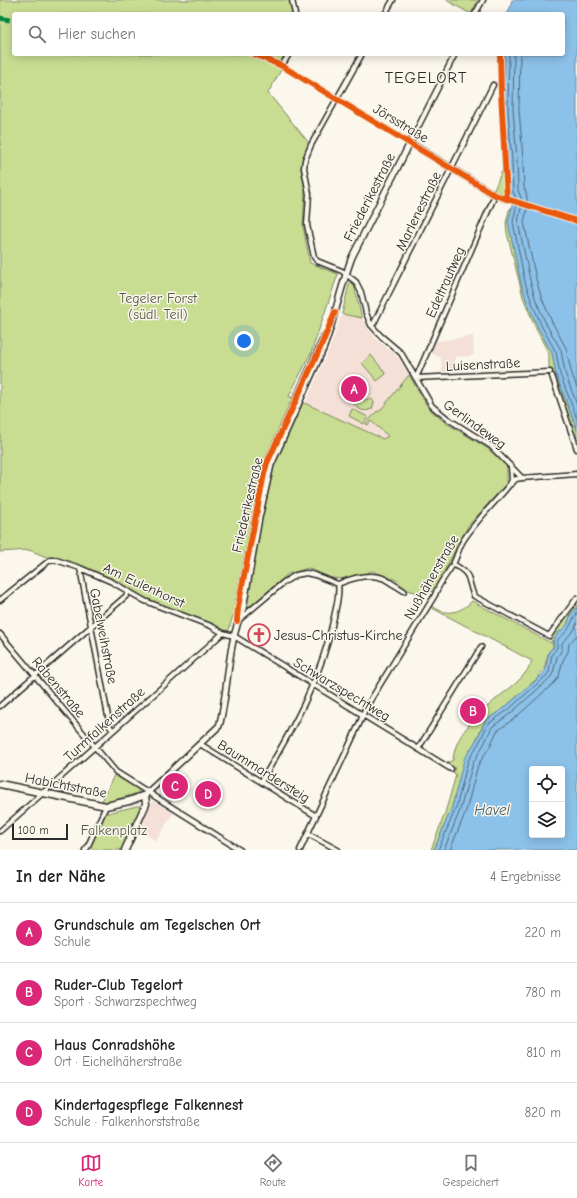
<!DOCTYPE html>
<html lang="de">
<meta charset="utf-8">
<style>
:root{--surface:#fff;--page:#f6f6f6;--text:#202124;--muted:#757577;--line:#e0e0e0;--accent:#db2777}
body{margin:0;font-family:"Comic Neue",sans-serif;background:var(--page);color:var(--text)}
.controls{position:absolute;right:12px;bottom:12px;display:grid;overflow:hidden;border-radius:4px;box-shadow:0 2px 10px #0003}
.controls button{width:36px;height:36px;display:grid;place-items:center;padding:0;border:0;border-bottom:1px solid var(--line);background:var(--surface);color:var(--text);font:20px sans-serif}
.scale{position:absolute;left:12px;bottom:10px;width:56px;box-sizing:border-box;padding-left:4px;border:2px solid #2b2b2b;border-top:0;font-size:11px;line-height:14px;white-space:nowrap;color:#2b2b2b;-webkit-text-stroke:3px #fbf7ec;paint-order:stroke}
.you{position:absolute;left:244px;top:341px;width:14px;height:14px;margin:-10px;border:3px solid #fff;border-radius:50%;background:#1a73e8;box-shadow:0 0 0 6px #1a73e833}
.badge{display:grid;place-items:center;width:26px;height:26px;border-radius:50%;background:var(--accent);color:#fff;font-size:13px;font-weight:700}
.pin{position:absolute;translate:-50% -50%;border:2px solid #fff;box-shadow:0 1px 4px #0006}
.list{margin:0;padding:0;list-style:none}
h2{display:flex;justify-content:space-between;align-items:center;height:52px;margin:0;padding:0 16px;font-size:17px}
h2 small{font-size:13px;font-weight:400;color:var(--muted)}
.list li{display:grid;grid-template-columns:26px 1fr auto;gap:12px;align-items:center;box-sizing:border-box;height:60px;padding:0 16px;border-top:1px solid var(--line)}
.list b{display:block;font-size:15px;white-space:nowrap}
.list p{margin:0;font-size:13px;white-space:nowrap;color:var(--muted)}
.list em{font-size:13px;font-style:normal;color:var(--muted)}
.icon{flex:none;width:22px;height:22px;fill:none;stroke:currentColor;stroke-width:2;stroke-linecap:round;stroke-linejoin:round}
.map{position:relative;flex:none;width:577px;height:850px;overflow:hidden}
.search{position:absolute;background:var(--surface);box-shadow:0 2px 10px #0003;left:12px;right:12px;top:12px;height:44px;display:flex;align-items:center;gap:10px;box-sizing:border-box;padding:0 14px;border-radius:4px;color:var(--muted);font-size:15px}
.sheet{height:292px;background:var(--surface)}
nav{display:flex;justify-content:space-around;align-items:center;box-sizing:border-box;height:56px;border-top:1px solid var(--line);background:var(--surface);font-size:11px;color:var(--muted)}
nav a{display:grid;justify-items:center;gap:2px}
nav .on{color:var(--accent)}
.map>svg:first-child{display:block}
</style>
<div class="map">
<svg width="577" height="850" viewBox="0 0 577 850">
<rect width="100%" height="100%" fill="#fbf7ec"/>
<filter id="ink" filterUnits="userSpaceOnUse"><feTurbulence type="fractalNoise" baseFrequency=".025" numOctaves="2"/><feDisplacementMap in="SourceGraphic" scale="8" xChannelSelector="R" yChannelSelector="G"/><feConvolveMatrix kernelMatrix="1 2 1 2 8 2 1 2 1" color-interpolation-filters="sRGB"/></filter>
<g filter="url(#ink)">
<path fill="#f4e0d6" d="M342 314 362 318 375 338 398 357 409 375 371 421 388 436 382 439 305 404 329 350Z
M473 336 474 355H470V356L455 357 453 372H442L441 358 431 353 436 341Z
M155 801 173 813 156 841 139 829 152 802Z"/>
<path fill="#c8dd92" stroke="#7a845e" d="M0 0H290L293 14H14V54H285L278 67 281 70 268 93 309 143 302 160 301 169 305 191 303 226 310 263 338 274 311 353 289 396 383 439 388 436 371 421 368 425 366 424 377 411 379 412 409 375 429 409 446 423 487 448 507 466V483L468 526 434 591 419 593 407 590 396 580 372 571 348 579 331 578 308 568 288 574 247 609 233 615 228 633 157 605 111 579 81 566 56 558H49L29 550 0 552Z
M446 0H478L471 14Z
M501 54H505L504 110 508 161 509 195H507L501 71Z
M503 168 506 193 504 196 496 192 494 190Z
M512 207 508 222 521 283 527 302 538 328 552 353 556 375 577 430V446L549 367V354L536 329 523 297 507 233 506 223 509 210Z
M350 281 354 285 362 318 342 314Z
M371 355 386 374 377 381 362 363Z
M356 398C359 399 362 400 364 400 369 399 371 397 374 402L372 409C364 412 360 411 354 404Z
M352 409 368 417 364 424 349 416Z
M577 600V607L571 614 567 625 562 630 559 632 553 640V647L549 651 544 669 539 676H540L505 707 485 721 461 772 452 807 434 850H431L445 813 456 775 454 773 453 769 446 764 453 760C455 732 481 712 501 695 507 690 515 685 520 679 525 674 529 668 532 661L430 607 431 605C446 617 460 613 472 601L553 644 549 637Z
M114 775 139 789 138 793 108 802 102 801Z
M137 806H140L142 810 139 812 122 850H94L91 848 90 844 103 813 106 812 108 813Z"/>
<path fill="#8cc1e9" stroke="#65859d" fill-rule="evenodd" d="M512 0H577V430L556 375 552 353 538 328 527 302 521 283 508 222 512 207V198L509 195 508 161 504 110 505 54H563V14H507L510 8Z
M577 607V850H434L452 807 464 759 477 739 485 721 505 707 542 675 545 671 549 651 554 647 553 640 559 632 562 630 567 625 571 614ZM532 769H562V835H532Z"/>
<g fill="none" stroke-linecap="round" stroke-linejoin="round">
<path stroke="#526777" stroke-width="1" d="M509 54 508 110 512 160 513 192 516 198V208L513 222 525 282 531 300 542 327 556 352 560 374 577 419
M514 54 513 109 517 160 518 190 521 198V208L518 222 530 280 535 298 546 324 561 350 565 373 577 405
M520 54 519 109 523 160 524 188 526 192 527 198V209L524 222 536 279 541 296 552 322 566 348 571 371 577 388
M438 850 456 808 468 761 480 741 488 724 508 710 547 675 549 672 552 654 557 648C557 646 557 644 557 642 558 637 563 635 566 632 571 627 572 619 577 613
M444 850 460 810 473 763 484 744 492 727 511 713 550 678 553 673 557 657 562 650V643L574 630 577 623
M450 850 466 811 478 765 490 746 497 731 515 718 555 682 559 676 563 660 568 652 569 644 577 635"/>
<path stroke="#485864" stroke-width="1" stroke-dasharray="5 4" stroke-linecap="butt" d="M512 201 577 221"/>
<g stroke="#2b2b2b" stroke-width="7">
<path id="minor" d="M292 0 295 14
M385 14 393 0
M475 14 483 0
M289 54 282 66 410 143 455 54
M362 54 311 145 305 160 304 168 309 194 307 225 314 257 317 261 342 271 356 282 361 292 366 313 371 325 381 336 401 353 432 406 448 419 491 446 522 478
M371 325 374 323 493 85
M552 376 577 449
M416 378 495 195
M416 378 550 372
M511 484 516 479 522 478 577 474
M453 564C474 576 466 578 474 596L549 636 577 598
M80 568 110 727 113 730
M338 584C352 578 370 572 385 579 391 583 398 587 404 591
M0 600 50 560H56L80 568 112 582 145 601 211 626 223 633 234 636 451 769
M240 619 284 582 296 575 306 573 315 575 338 584
M0 634 116 772 240 850
M0 706 126 596 128 592
M200 744 316 816
M418 749 481 647
M261 782C292 730 322 677 334 617 336 607 340 595 338 584
M0 831 223 633
M308 834 338 850
M85 850 87 848 106 806
M300 850 361 720 365 709 435 595C438 584 446 576 452 566 457 558 458 549 463 541 476 520 495 503 510 484L512 480 511 467"/>
</g>
<g stroke="#2b2b2b" stroke-width="8">
<path id="tertiary" d="M238 617V607L264 474 267 463 325 335
M145 795 219 726 220 723C229 686 227 645 243 609L259 518 271 465 324 347C335 317 341 286 352 257L410 143 495 195 507 199"/>
</g>
<g stroke="#2b2b2b" stroke-width="9">
<path id="secondary" d="M0 784 106 806 129 801 145 795 146 804 125 850"/>
</g>
<use href="#minor" stroke="#fbf7ec" stroke-width="4"/>
<use href="#tertiary" stroke="#fbf7ec" stroke-width="5"/>
<use href="#secondary" stroke="#fbf7ec" stroke-width="6"/>
<path stroke="#00873e" stroke-width="5" stroke-dasharray="10 5" stroke-linecap="butt" d="M0 18 14 21"/>
<g stroke="#fbf7ec" stroke-width="8">
<path id="cycleway" d="M254 54 282 66 495 195 507 199 577 221
M500 54 501 92 507 199
M237 621 238 607 264 474 267 463 321 346 335 312"/>
</g>
<use href="#cycleway" stroke="#e8590c" stroke-width="6"/>
</g>
</g>
<defs>
<g id="church-ring" transform="scale(1.15)"><circle r="9.5" fill="#fbf7ec" stroke="#d1495b" stroke-width="1.5"/><path d="M-1.2-6h2.4v3.5h3.3v2.4h-3.3V6h-2.4V-.1h-3.3v-2.4h3.3Z" fill="#d1495b"/></g>
</defs>
<g fill-rule="evenodd">
<use href="#church-ring" x="259" y="635"/>
</g>
<g text-anchor="middle" stroke-width="3" stroke-linejoin="round" paint-order="stroke">
<g font-size="14" fill="#2b2b2b" stroke="#fbf7ec">
<text transform="translate(401 123) rotate(31)" y="5">Jörsstraße</text>
<text transform="translate(369 197) rotate(-63)" y="5">Friederikestraße</text>
<text transform="translate(418 211) rotate(-64)" y="5">Marlenestraße</text>
<text transform="translate(445 282) rotate(-66)" y="5">Edeltrautweg</text>
<text transform="translate(483 364) rotate(-3)" y="5">Luisenstraße</text>
<text transform="translate(475 424) rotate(36)" y="5">Gerlindeweg</text>
<text transform="translate(247 505) rotate(-77)" y="5">Friederikestraße</text>
<text transform="translate(431 577) rotate(-60)" y="5">Nußhäherstraße</text>
<text transform="translate(144 585) rotate(25)" y="5">Am Eulenhorst</text>
<text transform="translate(104 636) rotate(79)" y="5">Gabelweihstraße</text>
<text transform="translate(59 687) rotate(50)" y="5">Rabenstraße</text>
<text transform="translate(342 689) rotate(31)" y="5">Schwarzspechtweg</text>
<text transform="translate(104 724) rotate(-42)" y="5">Turmfalkenstraße</text>
<text transform="translate(264 771) rotate(32)" y="5">Baummardersteig</text>
<text transform="translate(66 785) rotate(11)" y="5">Habichtstraße</text>
</g>
<g font-size="14" fill="#525845" stroke="#fbf7ec">
<text x="158" y="303">Tegeler Forst<tspan x="158" dy="16">(südl. Teil)</tspan></text>
<text x="114" y="835">Falkenplatz</text>
</g>
<g font-size="14" fill="#2b2b2b" stroke="#fbf7ec" text-anchor="start">
<text x="274" y="640">Jesus-Christus-Kirche</text>
</g>
<g font-size="15" font-style="italic" fill="#485864" stroke="#fbf7ec">
<text x="492" y="815">Havel</text>
</g>
<g font-size="16" letter-spacing="1" fill="#2b2b2b" stroke="#fbf7ec">
<text x="426" y="83">TEGELORT</text>
</g>
</g>
</svg>
<div class="controls">
<button><svg class="icon" aria-label="locate" viewBox="0 0 24 24"><circle cx="12" cy="12" r="6"/><path d="M12 2v4M12 18v4M2 12h4M18 12h4"/></svg></button>
<button><svg class="icon" aria-label="layers" viewBox="0 0 24 24"><path d="M12 4l9 5-9 5-9-5zM3 14l9 5 9-5"/></svg></button>
</div>
<div class="scale">100 m</div>
<div class="you"></div>
<div class="pin badge" style="left:354px;top:389px">A</div>
<div class="pin badge" style="left:473px;top:711px">B</div>
<div class="pin badge" style="left:175px;top:786px">C</div>
<div class="pin badge" style="left:208px;top:794px">D</div>
<div class="search"><svg class="icon" aria-label="search" viewBox="0 0 24 24"><circle cx="10" cy="10" r="6"/><path d="M15 15l6 6"/></svg>Hier suchen</div>
</div>
<section class="sheet">
<h2>In der Nähe<small>4 Ergebnisse</small></h2>
<ul class="list">
<li><span class="badge">A</span><div><b>Grundschule am Tegelschen Ort</b><p>Schule</p></div><em>220 m</em></li>
<li><span class="badge">B</span><div><b>Ruder-Club Tegelort</b><p>Sport · Schwarzspechtweg</p></div><em>780 m</em></li>
<li><span class="badge">C</span><div><b>Haus Conradshöhe</b><p>Ort · Eichelhäherstraße</p></div><em>810 m</em></li>
<li><span class="badge">D</span><div><b>Kindertagespflege Falkennest</b><p>Schule · Falkenhorststraße</p></div><em>820 m</em></li>
</ul>
</section>
<nav>
<a class="on"><svg class="icon" aria-label="map" viewBox="0 0 24 24"><path d="M3 6l6-2 6 2 6-2v14l-6 2-6-2-6 2zM9 4v14M15 6v14"/></svg>Karte</a>
<a><svg class="icon" aria-label="directions" viewBox="0 0 24 24"><path d="M12 3l9 9-9 9-9-9zM9 14v-3h6M13 9l2 2-2 2"/></svg>Route</a>
<a><svg class="icon" aria-label="saved" viewBox="0 0 24 24"><path d="M7 4h10v16l-5-4-5 4z"/></svg>Gespeichert</a>
</nav>
